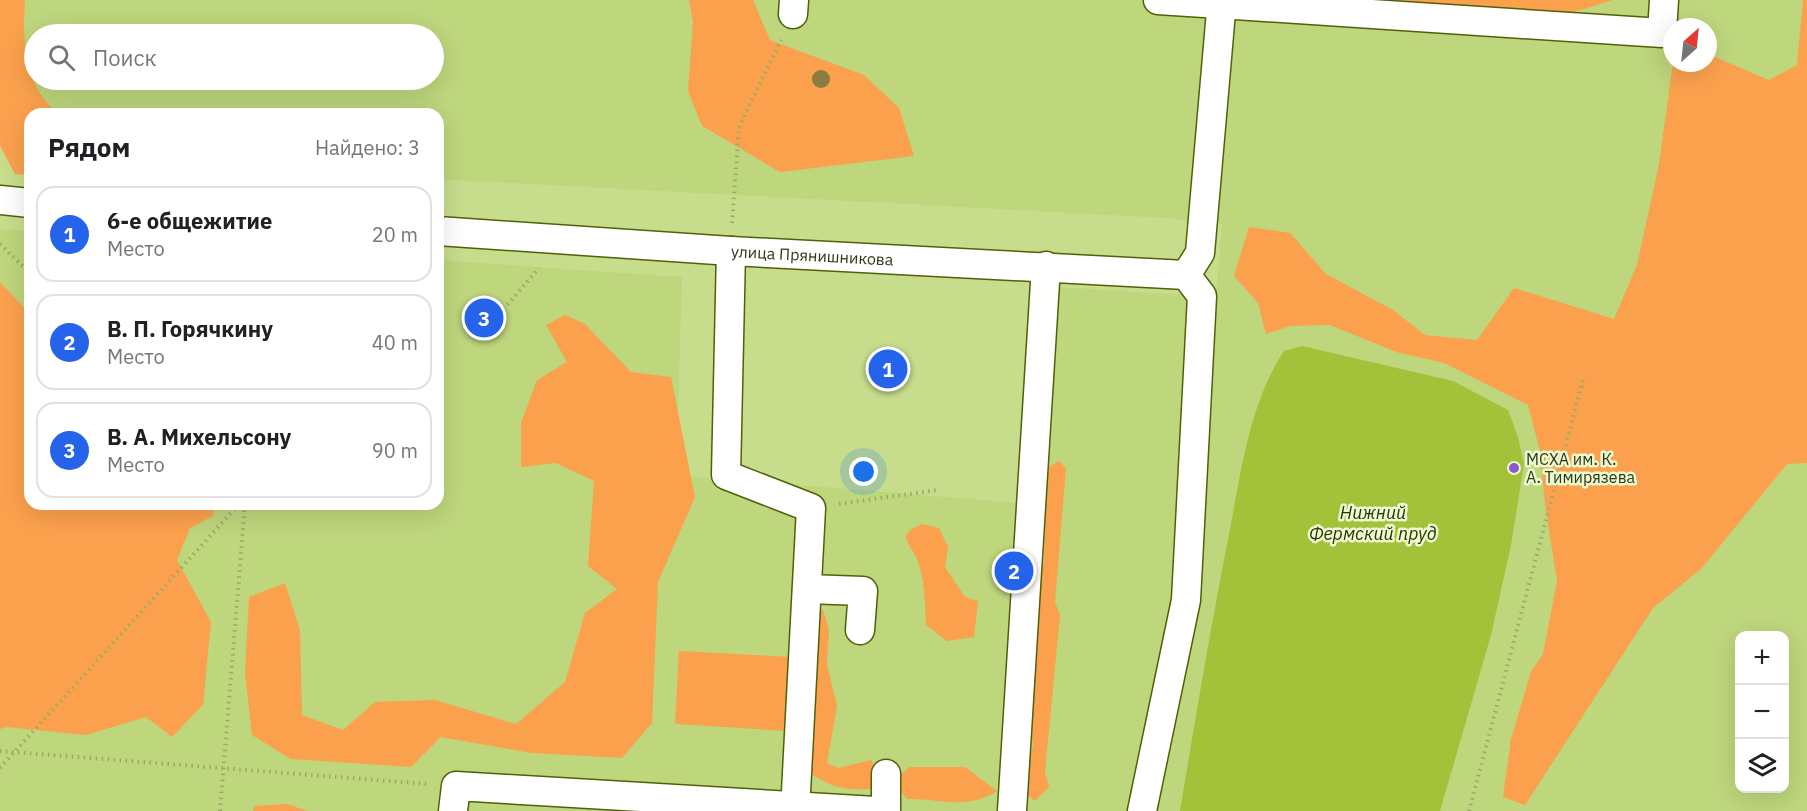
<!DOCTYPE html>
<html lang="ru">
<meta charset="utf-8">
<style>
:root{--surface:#fff;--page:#f6f6f6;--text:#202124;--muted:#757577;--line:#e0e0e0;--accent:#2563eb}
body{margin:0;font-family:"IBM Plex Sans",sans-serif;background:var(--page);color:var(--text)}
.controls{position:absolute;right:18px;bottom:18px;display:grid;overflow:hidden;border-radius:12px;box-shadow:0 6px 24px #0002}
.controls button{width:54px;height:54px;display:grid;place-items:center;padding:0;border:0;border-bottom:2px solid var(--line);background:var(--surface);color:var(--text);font:30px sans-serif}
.compass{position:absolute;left:1663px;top:18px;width:54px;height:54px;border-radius:50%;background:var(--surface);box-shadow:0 6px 24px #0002;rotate:27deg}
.you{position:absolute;left:864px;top:472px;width:21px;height:21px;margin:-15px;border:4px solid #fff;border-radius:50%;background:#1a73e8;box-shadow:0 0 0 9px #1a73e833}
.badge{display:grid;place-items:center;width:39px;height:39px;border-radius:50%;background:var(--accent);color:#fff;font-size:20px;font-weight:700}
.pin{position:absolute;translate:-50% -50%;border:3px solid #fff;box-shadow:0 2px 6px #0006}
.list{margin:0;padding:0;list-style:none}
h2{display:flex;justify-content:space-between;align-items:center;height:78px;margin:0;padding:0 24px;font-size:26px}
h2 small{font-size:20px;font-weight:400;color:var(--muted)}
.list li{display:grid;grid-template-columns:39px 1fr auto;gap:18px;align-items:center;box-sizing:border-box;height:96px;margin:0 12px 12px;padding:0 12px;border:2px solid var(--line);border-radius:18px}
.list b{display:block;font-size:22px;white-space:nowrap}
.list p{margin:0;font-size:20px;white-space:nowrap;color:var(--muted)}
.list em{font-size:20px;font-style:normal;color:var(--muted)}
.icon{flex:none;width:33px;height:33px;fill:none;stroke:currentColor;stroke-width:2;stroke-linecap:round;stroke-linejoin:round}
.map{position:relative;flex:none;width:1807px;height:811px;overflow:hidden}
.search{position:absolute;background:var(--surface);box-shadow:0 6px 24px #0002;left:24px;top:24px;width:420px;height:66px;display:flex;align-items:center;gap:15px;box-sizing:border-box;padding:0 21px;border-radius:33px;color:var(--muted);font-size:22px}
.panel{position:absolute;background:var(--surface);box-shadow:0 6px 24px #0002;left:24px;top:108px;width:420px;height:402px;border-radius:18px}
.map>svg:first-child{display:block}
</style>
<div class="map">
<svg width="1807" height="811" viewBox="0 0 1807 811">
<rect width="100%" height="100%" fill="#c7dd8c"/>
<path fill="#bed67c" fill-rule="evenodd" d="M6 0H1807V811H0V229L30 231V504H438V260L682 277 676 475 1041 505 1058 287 1216 297 1222 224 1166 218 438 179V114H30ZM1672 27H1708V63H1672ZM34 34H434V80H34ZM1740 636H1784V788H1740Z"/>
<path fill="#fba14d" d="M0 0H25C22 39 24 89 60 114H30V175L15 174 0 146Z
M689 0H753L770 40 864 75 899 108 914 156 780 172 702 126 688 91 693 22Z
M1376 0H1613L1558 17 1431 10Z
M1803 0H1807V463L1787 464 1701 569 1653 608 1525 805 1503 797 1511 739 1531 672 1543 654 1557 581 1545 505 1540 451 1528 405 1444 363 1396 352 1330 325 1290 326 1266 334 1258 303 1234 276 1249 227 1290 233 1326 274 1393 310 1425 335 1477 340 1514 288 1614 319 1637 265 1659 164 1673 63H1708V54L1769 80 1797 65Z
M0 282 30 314V504H215L213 516 190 528 177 560 211 622 203 705 172 737 146 717 86 735 7 727 0 729Z
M565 315 585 324 631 372 671 377 695 497 658 582 652 723 622 758 531 753 441 737 411 767 291 759 252 735 245 673 249 597 285 583 300 630 302 715 343 730 375 702 435 700 516 724 565 682 585 613 617 589 588 566 594 481 556 463 521 467V423L537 380 567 362 546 325Z
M1059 461 1066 468 1055 602 1060 615 1045 772 1049 787 1035 801 1024 792V774L1033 747 1027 704 1034 593 1044 561 1047 468Z
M922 524 939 528 948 547 945 567 965 597 978 601 974 637 947 641 926 625C925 603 925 577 916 557 912 548 907 546 906 535L910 530Z
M823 610 829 629 827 664 837 706 827 763 838 768 871 760 877 772 870 789C842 790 833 788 810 773L816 615Z
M679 651 792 657 788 731 675 724Z
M910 767H965L997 791C964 811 943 798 907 799L893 781Z
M287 804 308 811H253L255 806Z"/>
<path fill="#a3c139" d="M1302 346 1453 381 1508 410 1518 437 1524 464 1511 545 1491 635 1440 811H1180C1196 715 1212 619 1231 524 1242 465 1251 401 1284 351Z"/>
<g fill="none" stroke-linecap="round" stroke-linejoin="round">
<g stroke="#506107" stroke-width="31">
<g id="minor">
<path d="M1158 0 1662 33 1664 0"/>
<path d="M793 14 794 0"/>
<path d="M0 200 30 203"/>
<path id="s1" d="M438 231 731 251 1186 275"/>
<path d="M731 251 726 475 811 508 795 811"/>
<path d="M1186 275 1200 253 1222 0"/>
<path d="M807 589 863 591 860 630"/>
<path d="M453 811 456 786 875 811"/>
<path d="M886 811V774"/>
<path d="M1012 811 1046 266"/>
<path d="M1142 811 1186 600 1202 296 1186 275"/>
</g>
</g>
<path stroke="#98aa68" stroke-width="4" stroke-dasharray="1.5 4.5" stroke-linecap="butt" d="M732 223 739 127 781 40
M0 244 30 273
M495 325 502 311 539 268
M839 504 937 490
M0 751 428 784
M0 768 239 504
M220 811 245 504
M1469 811 1583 380"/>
<use href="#minor" stroke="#fff" stroke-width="28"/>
</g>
<circle fill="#897d42" cx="821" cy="79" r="9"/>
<circle fill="#8d58d0" stroke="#edf9d1" stroke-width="2" cx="1514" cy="468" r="6"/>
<g text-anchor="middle" stroke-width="5" stroke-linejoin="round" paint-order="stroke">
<g font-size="16" fill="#2f3716" stroke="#edf9d1">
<text dy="6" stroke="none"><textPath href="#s1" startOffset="375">улица Прянишникова</textPath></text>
</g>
<g font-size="16" fill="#2f3716" stroke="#edf9d1" text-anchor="start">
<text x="1526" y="465">МСХА им. К.<tspan x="1526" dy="18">А. Тимирязева</tspan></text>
</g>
<g font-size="18" font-style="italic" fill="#293400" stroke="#edf9d1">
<text x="1373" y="519">Нижний<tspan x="1373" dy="21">Фермский пруд</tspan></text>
</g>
</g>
</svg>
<div class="controls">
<button>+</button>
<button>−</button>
<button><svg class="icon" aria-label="layers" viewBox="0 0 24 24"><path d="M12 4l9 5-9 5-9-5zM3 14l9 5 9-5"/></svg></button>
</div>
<svg class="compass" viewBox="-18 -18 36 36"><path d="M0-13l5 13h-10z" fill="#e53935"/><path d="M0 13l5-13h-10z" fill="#757577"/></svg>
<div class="you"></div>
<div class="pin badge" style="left:888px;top:369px">1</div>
<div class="pin badge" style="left:1014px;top:571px">2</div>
<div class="pin badge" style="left:484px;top:318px">3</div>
<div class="search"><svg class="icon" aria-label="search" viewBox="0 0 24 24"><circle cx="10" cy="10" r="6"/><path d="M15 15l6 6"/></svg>Поиск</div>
<section class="panel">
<h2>Рядом<small>Найдено: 3</small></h2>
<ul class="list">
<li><span class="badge">1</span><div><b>6-е общежитие</b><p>Место</p></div><em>20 m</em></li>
<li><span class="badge">2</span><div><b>В. П. Горячкину</b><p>Место</p></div><em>40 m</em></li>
<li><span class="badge">3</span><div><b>В. А. Михельсону</b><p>Место</p></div><em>90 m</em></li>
</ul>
</section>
</div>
